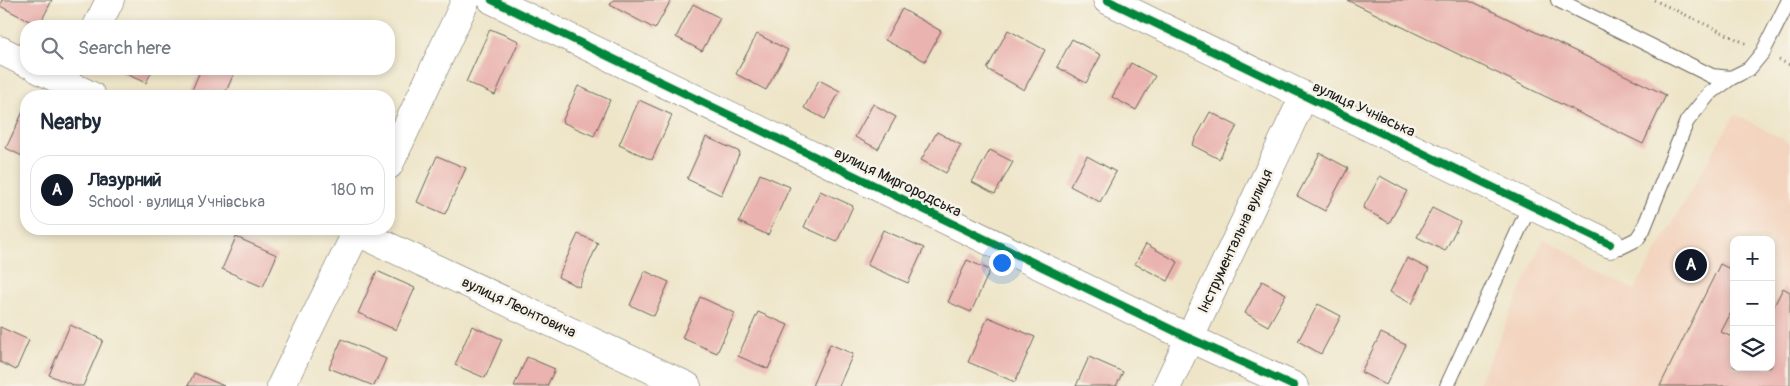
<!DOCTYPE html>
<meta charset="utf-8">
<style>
:root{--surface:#fff;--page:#f2f2f3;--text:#1f2937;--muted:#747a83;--line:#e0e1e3;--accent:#111827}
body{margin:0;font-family:Pangolin,sans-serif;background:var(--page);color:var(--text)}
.controls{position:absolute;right:15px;bottom:15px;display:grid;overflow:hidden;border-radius:10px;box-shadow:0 2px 8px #0003}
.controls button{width:45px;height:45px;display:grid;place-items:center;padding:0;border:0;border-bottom:1px solid var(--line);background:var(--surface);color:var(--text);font:25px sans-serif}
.you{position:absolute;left:1001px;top:262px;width:18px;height:18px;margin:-12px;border:4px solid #fff;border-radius:50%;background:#1a73e8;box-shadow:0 0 0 8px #1a73e833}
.badge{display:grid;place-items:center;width:32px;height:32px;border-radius:50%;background:var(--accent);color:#fff;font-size:16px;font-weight:700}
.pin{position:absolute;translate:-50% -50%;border:2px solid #fff;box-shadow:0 1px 5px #0006}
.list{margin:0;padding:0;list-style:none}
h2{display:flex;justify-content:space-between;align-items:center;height:65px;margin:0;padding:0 20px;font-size:21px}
h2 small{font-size:16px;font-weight:400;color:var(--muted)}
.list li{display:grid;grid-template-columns:32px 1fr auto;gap:15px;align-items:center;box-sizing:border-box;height:70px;margin:0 10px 10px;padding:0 10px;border:1px solid var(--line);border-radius:20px}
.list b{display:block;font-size:19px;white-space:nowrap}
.list p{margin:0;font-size:16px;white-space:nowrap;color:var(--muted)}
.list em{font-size:16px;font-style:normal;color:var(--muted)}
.icon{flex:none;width:28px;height:28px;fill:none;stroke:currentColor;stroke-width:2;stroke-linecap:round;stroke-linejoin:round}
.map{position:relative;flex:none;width:1790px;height:386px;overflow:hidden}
.search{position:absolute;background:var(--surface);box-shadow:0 2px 8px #0003;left:20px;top:20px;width:375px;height:55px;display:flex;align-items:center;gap:12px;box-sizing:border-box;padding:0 18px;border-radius:20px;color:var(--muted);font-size:19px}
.panel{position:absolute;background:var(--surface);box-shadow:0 2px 8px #0003;left:20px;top:90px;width:375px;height:145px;border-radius:20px}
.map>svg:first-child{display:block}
</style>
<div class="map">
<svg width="1790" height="386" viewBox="0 0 1790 386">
<rect width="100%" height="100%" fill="#f7f3e8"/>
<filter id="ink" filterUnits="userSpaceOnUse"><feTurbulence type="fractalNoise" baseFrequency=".02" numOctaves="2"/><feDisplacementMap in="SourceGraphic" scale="10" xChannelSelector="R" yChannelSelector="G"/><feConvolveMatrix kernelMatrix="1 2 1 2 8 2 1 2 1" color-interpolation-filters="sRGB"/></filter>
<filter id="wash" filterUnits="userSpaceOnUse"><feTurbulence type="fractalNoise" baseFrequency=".0096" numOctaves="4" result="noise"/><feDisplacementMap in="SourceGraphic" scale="20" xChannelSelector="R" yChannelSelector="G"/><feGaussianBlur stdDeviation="1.12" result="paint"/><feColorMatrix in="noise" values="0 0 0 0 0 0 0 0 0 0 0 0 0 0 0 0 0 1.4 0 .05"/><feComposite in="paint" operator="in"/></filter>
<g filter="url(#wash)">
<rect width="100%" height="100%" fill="#eee5c8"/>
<path fill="#f3d4bf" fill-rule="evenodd" d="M1735 114 1790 143V386H1478L1544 238 1634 290ZM1734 240H1771V367H1734Z"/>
<g id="blocks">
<path fill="#eab3af" d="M2 0H52L39 26 0 6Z
M613 0H671L655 29 610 5Z
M1347 0H1469L1666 95 1643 144Z
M693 4 720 18 702 51 676 37Z
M902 9 941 31 925 61 885 40Z
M490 29 519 41 495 95 466 82Z
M1008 30 1045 50 1024 90 987 69Z
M757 34 788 50 766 90 736 74Z
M1072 39 1101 55 1086 83 1057 67Z
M1131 63 1155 76 1136 110 1112 97Z
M115 69H153L146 83Z
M201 69H236L224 96H206L192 90Z
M819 80 840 91 825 119 804 108Z
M578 86 610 100 594 136 562 122Z
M639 100 672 115 652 160 619 145Z
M873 104 896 117 878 149 855 137Z
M26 105V158L6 148Z
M1210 112 1237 126 1219 159 1192 145Z
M937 132 961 145 946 173 921 160Z
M706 137 740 152 721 195 687 179Z
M990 150 1013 162 995 194 972 182Z
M1320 153 1348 168 1325 211 1297 196Z
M437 156 466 168 445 214 417 202Z
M1087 156 1116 172 1100 202 1070 186Z
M760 174 790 187 768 235 739 222Z
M1380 176 1407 191 1389 223 1363 208Z
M820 191 853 206 837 242 804 227Z
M1432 208 1460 222 1445 251 1417 237Z
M883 230 924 248 908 283 867 265Z
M578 234 598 243 579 287 558 277Z
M236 237 277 255 263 287 222 269Z
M1146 244 1178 262 1168 281 1135 264Z
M1407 258 1429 269 1412 304 1390 292Z
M967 260 990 270 971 312 948 302Z
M1720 264 1734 271V307L1721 332 1734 338V367H1771V312L1783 288 1790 292V386H1660Z
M377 271 415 288 396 330 358 313Z
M645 271 669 282 654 316 630 305Z
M1262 281 1286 294 1268 326 1245 313Z
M700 297 735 313 717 353 682 338Z
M1318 304 1341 316 1321 354 1298 341Z
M758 312 788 325 768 369 738 356Z
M988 317 1035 337 1015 382 968 362Z
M70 325 103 340 83 386H75L49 375Z
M472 326 502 339 485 378 455 365Z
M0 327 29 340 16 370 0 362Z
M1381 333 1406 345 1386 385 1361 372Z
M342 339 386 359 374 386 329 368Z
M830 344 853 354 839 386H812Z
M527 357 555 369 547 386H514Z
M1089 357 1123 372 1116 386H1076Z
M194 373 224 386H188Z"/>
</g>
</g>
<g filter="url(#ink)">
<use href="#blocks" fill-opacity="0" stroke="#666258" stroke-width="1"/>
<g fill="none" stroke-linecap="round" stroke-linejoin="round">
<g stroke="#666258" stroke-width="16">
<path id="service" d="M1558 0 1712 76 1731 78
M1610 244 1621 247 1637 239 1643 230 1687 121 1709 94 1731 78 1749 69 1763 52 1789 0
M1447 386 1531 203"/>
</g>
<g stroke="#666258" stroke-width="29">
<path id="minor" d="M492 0 1189 338 1294 386
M1107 0 1610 244
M97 26 110 0
M0 50 26 63
M38 69 92 96
M389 165 466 0
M351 229 687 386
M281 386 358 229
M1167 386 1304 96"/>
</g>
<path stroke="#666258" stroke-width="3" stroke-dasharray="1 4" stroke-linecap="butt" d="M1654 0 1747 44
M1779 60 1790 65"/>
<use href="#service" stroke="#fff" stroke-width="14"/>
<use href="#minor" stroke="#fff" stroke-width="28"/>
<g stroke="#f7f3e8" stroke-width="11">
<path id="cycleway" d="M492 0 1189 338 1294 386
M1107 0 1610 244"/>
</g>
<use href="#cycleway" stroke="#00873e" stroke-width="8"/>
</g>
</g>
<g text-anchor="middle" stroke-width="5" stroke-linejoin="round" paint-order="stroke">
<g font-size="15" fill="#1c1c1c" stroke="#f7f3e8">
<text transform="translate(1364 109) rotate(25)" y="5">вулиця Учнівська</text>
<text transform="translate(898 182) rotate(26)" y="5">вулиця Миргородська</text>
<text transform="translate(1235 241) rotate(-65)" y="5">Інструментальна вулиця</text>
<text transform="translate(519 307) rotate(25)" y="5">вулиця Леонтовича</text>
</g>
</g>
</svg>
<div class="controls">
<button>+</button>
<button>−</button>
<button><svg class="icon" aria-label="layers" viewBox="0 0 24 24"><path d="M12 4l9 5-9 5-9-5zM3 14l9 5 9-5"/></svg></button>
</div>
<div class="you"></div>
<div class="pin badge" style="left:1691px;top:265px">A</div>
<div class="search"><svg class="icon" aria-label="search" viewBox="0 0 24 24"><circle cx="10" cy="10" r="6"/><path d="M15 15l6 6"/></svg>Search here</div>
<section class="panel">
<h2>Nearby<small></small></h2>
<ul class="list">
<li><span class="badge">A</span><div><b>Лазурний</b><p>School · вулиця Учнівська</p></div><em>180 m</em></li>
</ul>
</section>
</div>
